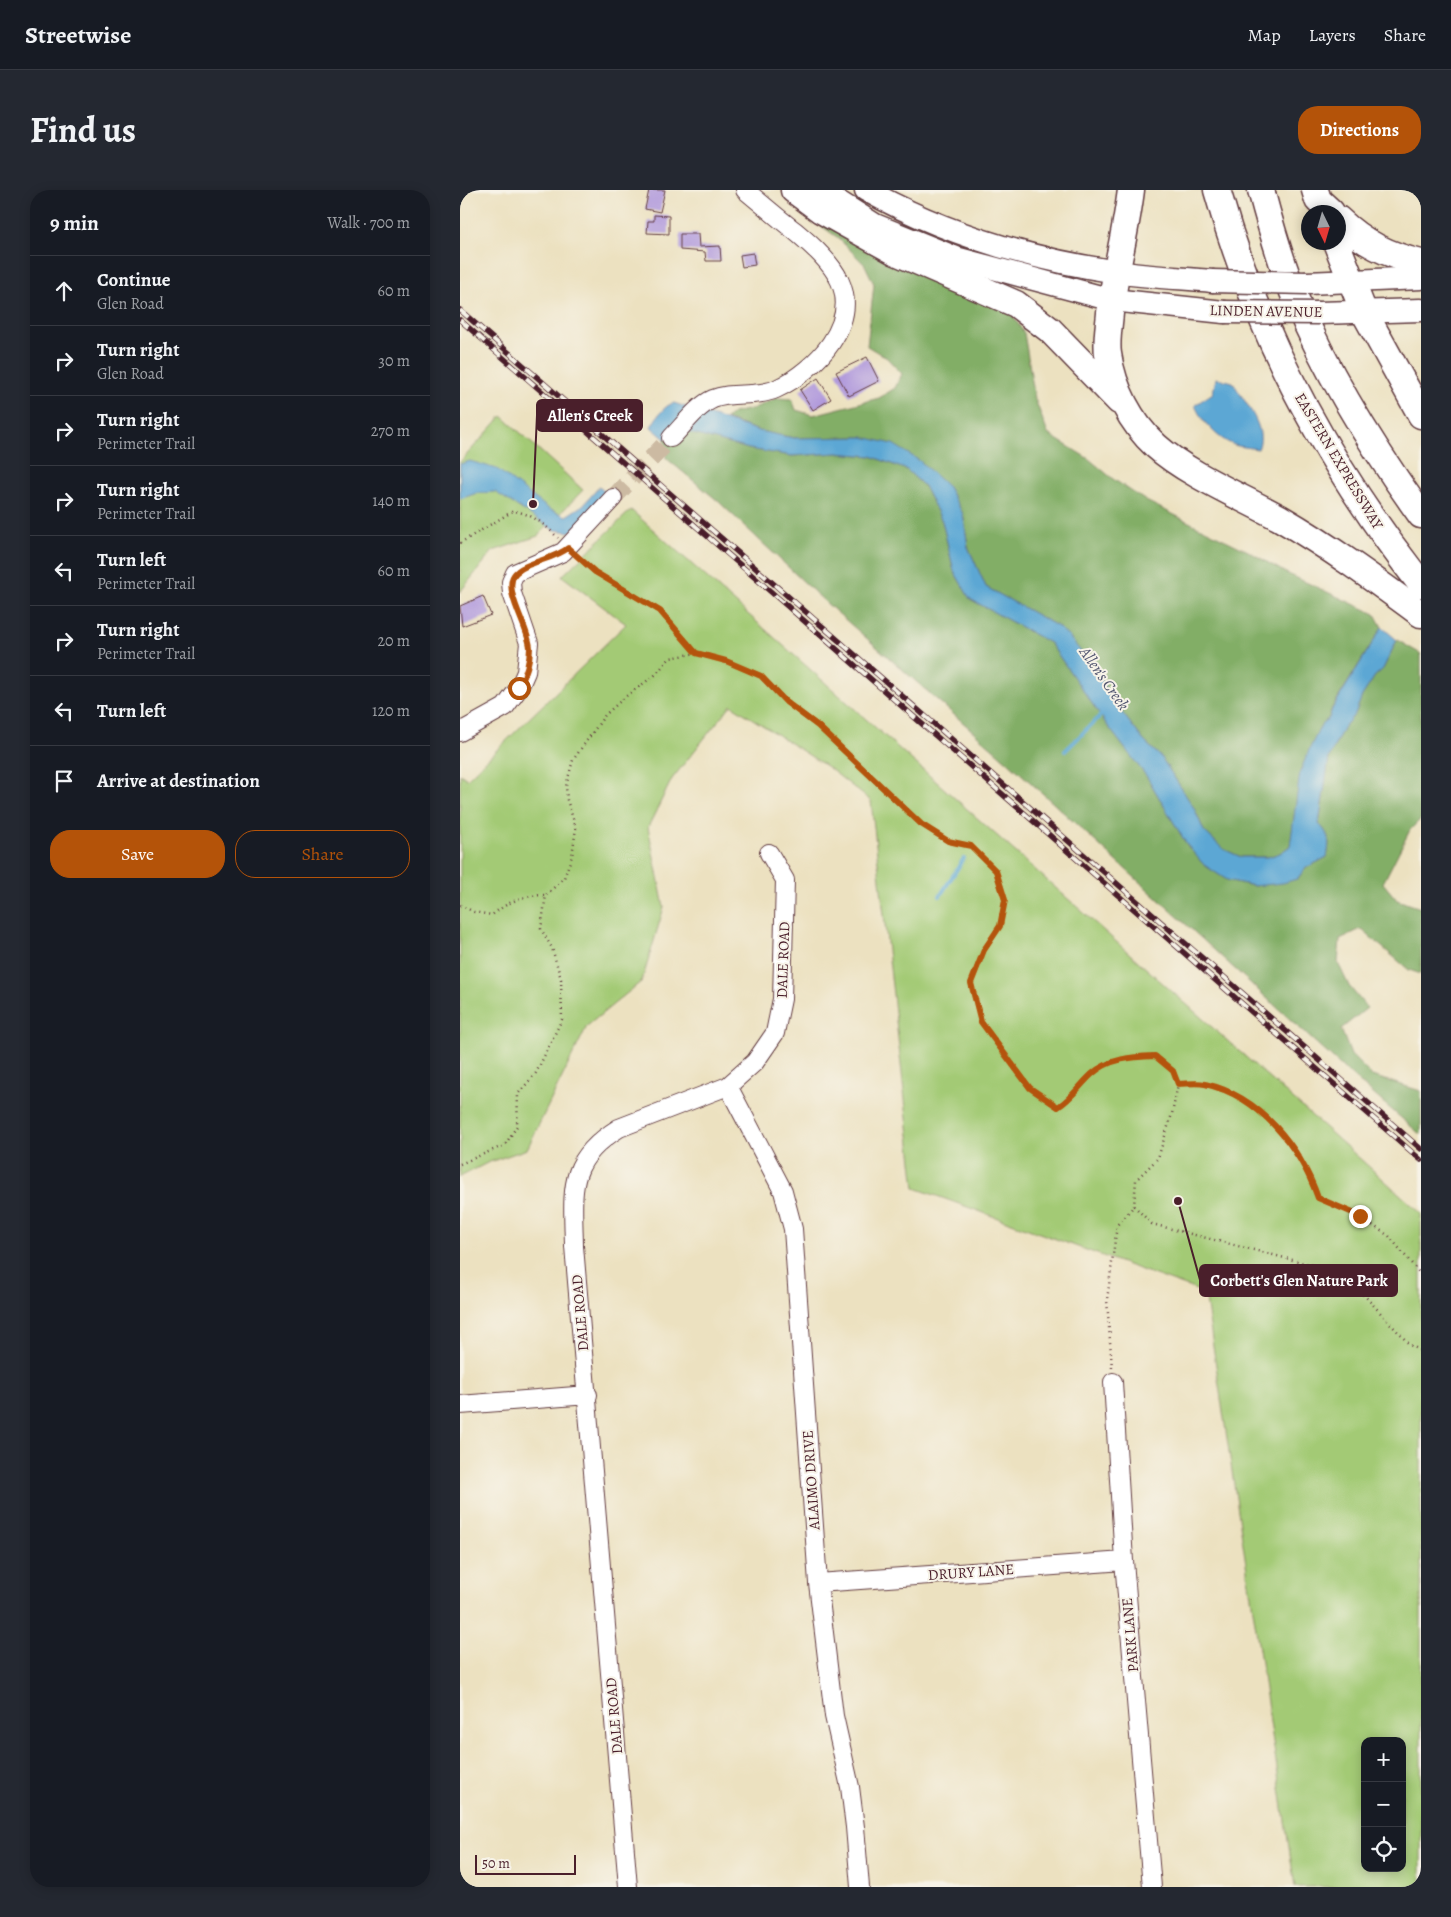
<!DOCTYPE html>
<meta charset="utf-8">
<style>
:root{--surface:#171b24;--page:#242831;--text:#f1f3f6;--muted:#9ea1a6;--line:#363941;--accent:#b45309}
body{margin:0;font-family:Alegreya,serif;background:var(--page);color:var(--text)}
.controls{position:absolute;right:15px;bottom:15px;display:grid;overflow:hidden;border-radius:10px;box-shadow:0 2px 12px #0003}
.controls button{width:45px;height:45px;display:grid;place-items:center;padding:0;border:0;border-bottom:1px solid var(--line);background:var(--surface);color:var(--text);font:25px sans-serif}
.compass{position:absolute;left:841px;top:15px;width:45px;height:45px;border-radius:50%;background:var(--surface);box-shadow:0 2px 12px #0003;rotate:175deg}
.scale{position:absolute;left:15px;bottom:12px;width:101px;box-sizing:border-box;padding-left:5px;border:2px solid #4a1f2b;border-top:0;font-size:14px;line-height:18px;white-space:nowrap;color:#4a1f2b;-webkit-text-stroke:4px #f7f3e8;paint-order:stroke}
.stop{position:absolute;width:15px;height:15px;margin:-11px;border:4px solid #b45309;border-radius:50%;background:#fff}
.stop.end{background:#b45309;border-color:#fff;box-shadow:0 1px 5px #0008}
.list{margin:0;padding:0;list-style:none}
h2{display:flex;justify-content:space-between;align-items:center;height:65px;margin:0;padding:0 20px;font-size:21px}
h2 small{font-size:16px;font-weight:400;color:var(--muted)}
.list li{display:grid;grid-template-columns:32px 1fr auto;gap:15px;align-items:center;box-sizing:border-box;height:70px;padding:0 20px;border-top:1px solid var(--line)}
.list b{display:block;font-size:19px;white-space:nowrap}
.list p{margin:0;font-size:16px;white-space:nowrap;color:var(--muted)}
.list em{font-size:16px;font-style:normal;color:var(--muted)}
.actions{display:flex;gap:10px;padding:15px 20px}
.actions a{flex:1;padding:11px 0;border:1px solid var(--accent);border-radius:20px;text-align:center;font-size:18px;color:var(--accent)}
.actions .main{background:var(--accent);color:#fff}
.icon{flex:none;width:28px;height:28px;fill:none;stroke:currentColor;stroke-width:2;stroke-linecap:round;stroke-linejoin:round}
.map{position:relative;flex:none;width:961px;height:1697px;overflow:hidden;border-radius:20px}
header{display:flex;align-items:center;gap:30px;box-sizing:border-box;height:70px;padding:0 25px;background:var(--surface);border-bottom:1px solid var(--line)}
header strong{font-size:24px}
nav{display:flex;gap:28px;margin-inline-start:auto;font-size:18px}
.intro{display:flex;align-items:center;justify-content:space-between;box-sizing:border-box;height:120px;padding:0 30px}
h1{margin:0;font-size:35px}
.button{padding:12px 22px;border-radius:20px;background:var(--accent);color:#fff;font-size:18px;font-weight:700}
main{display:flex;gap:30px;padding:0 30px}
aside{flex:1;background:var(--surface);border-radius:20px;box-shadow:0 2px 12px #0003}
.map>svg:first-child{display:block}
</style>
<header>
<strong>Streetwise</strong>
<nav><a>Map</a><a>Layers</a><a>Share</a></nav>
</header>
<div class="intro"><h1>Find us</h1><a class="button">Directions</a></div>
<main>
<aside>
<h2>9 min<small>Walk · 700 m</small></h2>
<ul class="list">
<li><svg class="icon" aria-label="ahead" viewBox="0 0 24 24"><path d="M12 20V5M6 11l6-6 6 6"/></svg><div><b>Continue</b><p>Glen Road</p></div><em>60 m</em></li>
<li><svg class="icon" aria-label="right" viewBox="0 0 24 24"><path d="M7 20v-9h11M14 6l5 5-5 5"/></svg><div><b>Turn right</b><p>Glen Road</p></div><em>30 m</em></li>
<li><svg class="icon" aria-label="right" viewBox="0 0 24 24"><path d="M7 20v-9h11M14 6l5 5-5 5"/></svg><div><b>Turn right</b><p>Perimeter Trail</p></div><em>270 m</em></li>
<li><svg class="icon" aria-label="right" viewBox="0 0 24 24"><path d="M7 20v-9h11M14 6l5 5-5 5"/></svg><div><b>Turn right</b><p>Perimeter Trail</p></div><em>140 m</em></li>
<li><svg class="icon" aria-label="left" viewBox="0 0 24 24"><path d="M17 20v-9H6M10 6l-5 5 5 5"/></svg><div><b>Turn left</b><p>Perimeter Trail</p></div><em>60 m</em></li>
<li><svg class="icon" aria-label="right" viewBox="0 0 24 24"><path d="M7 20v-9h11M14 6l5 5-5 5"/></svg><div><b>Turn right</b><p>Perimeter Trail</p></div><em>20 m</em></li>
<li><svg class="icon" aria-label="left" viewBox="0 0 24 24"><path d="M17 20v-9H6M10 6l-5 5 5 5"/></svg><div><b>Turn left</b></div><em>120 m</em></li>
<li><svg class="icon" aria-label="arrive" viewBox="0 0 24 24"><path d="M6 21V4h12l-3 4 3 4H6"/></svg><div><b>Arrive at destination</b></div></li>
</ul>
<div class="actions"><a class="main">Save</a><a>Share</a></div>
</aside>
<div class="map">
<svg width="961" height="1697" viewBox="0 0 961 1697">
<rect width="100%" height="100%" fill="#f7f3e8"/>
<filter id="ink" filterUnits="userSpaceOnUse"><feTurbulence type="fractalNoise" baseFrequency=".02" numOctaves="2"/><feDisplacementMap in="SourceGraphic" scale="10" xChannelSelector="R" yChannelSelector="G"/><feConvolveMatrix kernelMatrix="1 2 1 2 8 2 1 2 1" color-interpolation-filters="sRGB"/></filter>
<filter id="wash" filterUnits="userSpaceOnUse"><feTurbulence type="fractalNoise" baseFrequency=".0096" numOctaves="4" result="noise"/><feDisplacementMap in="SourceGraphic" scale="20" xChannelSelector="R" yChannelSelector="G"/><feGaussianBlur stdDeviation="1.12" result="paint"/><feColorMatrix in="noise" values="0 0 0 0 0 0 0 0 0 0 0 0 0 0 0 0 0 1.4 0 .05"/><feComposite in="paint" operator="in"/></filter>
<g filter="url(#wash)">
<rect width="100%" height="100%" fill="#ece1c0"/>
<path fill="#a3ca74" stroke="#767450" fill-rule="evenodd" d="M42 226 123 300 78 346 33 361 0 402V272Z
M171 320 961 1023V1697H835L745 1103 455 998 411 611 369 578 271 515 212 589 188 637 204 717 182 791 127 836 67 959 27 973 0 987V584L7 589 166 434 102 386ZM905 1551H942V1678H905Z"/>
<path fill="#82ae66" stroke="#666648" d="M342 19 550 121 564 143 575 209 588 244 629 269 653 289 686 311 788 361 826 383 915 424 922 437 872 518 834 632 830 656 820 663 808 667H781L763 659 744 641 734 618 701 567 684 551 650 507 638 483 597 436 526 397 508 357 503 324 488 297 403 247 334 248 299 241 266 229 273 223 292 219 317 208 332 209 336 220 353 225 419 208 435 198 442 184 427 168 407 156 414 94 405 75 377 47 345 25Z
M215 238 289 259 332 266 377 263 411 266 447 280 464 296 482 331 494 381 510 409 590 453 647 535 687 587 727 655 744 675 767 690 794 696 837 689 846 678 867 667C870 652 870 645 859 634L869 568 883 538 895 524 902 506 915 486 923 479 937 450 961 464V629L950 640 923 693 937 710 961 718V784L949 780 901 739 880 749 878 773 889 796 907 818 881 839 891 865 912 886 961 901V945L891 885 547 571 364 411 258 311 206 268 205 249Z"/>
<path fill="#5ca7d4" stroke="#536380" d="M756 188 773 192C783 211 808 237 798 259 791 258 785 257 778 256 760 252 741 231 735 215L753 203Z
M214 213 299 241 334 248 403 247 433 254 460 271 488 297 503 324 508 357 526 397 597 436 610 448 638 483 650 507 684 551 701 567 734 618 744 641 763 659 781 667H808L820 663 830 656 840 582 849 560 862 533 869 528 872 519 922 437 937 450 923 479 915 486 902 506 895 524 883 538 869 568 859 634C870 645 870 652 867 667L846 678 837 689 823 693 794 696 767 690 744 675 727 655 687 587 647 535 590 453 510 409 494 381 482 331 464 296 447 280 411 266 377 263 332 266 289 259 215 239 205 249 191 237C196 228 204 215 214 213Z
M10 271 37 279 89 319 106 326 123 315 139 297 151 307 110 342 94 340 35 302 17 303 0 309V274Z"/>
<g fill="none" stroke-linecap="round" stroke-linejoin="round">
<path stroke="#5ca7d4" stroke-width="4" d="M605 561 644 522
M480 706 504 668"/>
</g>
<g id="blocks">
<path fill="#af97db" d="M189 0H205L200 22 185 19Z
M194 25 209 26V44L187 43 188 31H194Z
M220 44H238L239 57 260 56 261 71H246L245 62 220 60Z
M293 63 295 75 282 77 280 65Z
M407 167 419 191 389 206 376 182Z
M358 188 371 209 353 220 340 200Z
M23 406 31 425 2 436 0 416Z"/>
</g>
</g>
<g filter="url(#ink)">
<use href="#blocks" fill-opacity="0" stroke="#623c41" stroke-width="1"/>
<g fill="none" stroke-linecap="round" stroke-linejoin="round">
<path stroke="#ccbaa2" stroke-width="18" stroke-dasharray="18 9" stroke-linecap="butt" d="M153 308 211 248"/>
<g stroke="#623c41" stroke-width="20">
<path id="minor" d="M211 248C223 236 237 216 253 209 271 201 296 208 316 199 336 190 359 171 371 153 404 104 373 73 335 41 318 28 302 14 285 0
M0 542 45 517 59 498 66 482 69 453 52 403 51 392 55 383 103 362 153 308
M268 896 323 1001 333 1039 358 1393 374 1526 390 1597 395 1637 400 1697
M653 1192 664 1371 692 1697
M0 1215 128 1205
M358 1393 664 1371
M168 1697 114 1056C113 1000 106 971 159 938L268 896 295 872 315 843 322 809 325 690 309 663"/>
</g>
<g stroke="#623c41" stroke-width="25">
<path id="major" d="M360 0 415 35 496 68 652 110 764 122
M406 0C483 43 570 69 657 82 689 87 721 88 752 91
M847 93 961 88
M859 123 961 120"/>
</g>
<g stroke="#623c41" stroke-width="29">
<path id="highway" d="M334 0 361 20 436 62 556 114 590 140 659 211
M671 0C666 41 655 82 650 123 649 136 646 151 648 164 653 199 671 233 696 256 727 284 784 308 820 328 870 357 915 390 961 424
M757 0C797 144 869 277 961 394
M801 0C811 38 822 76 837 112 869 188 913 258 961 325
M855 0 858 10 871 22
M878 29C903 53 928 65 961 73
M876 52 903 120 961 225"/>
</g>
<path stroke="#623c41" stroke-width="2.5" stroke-dasharray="1 4" stroke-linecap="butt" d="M0 353 53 321C71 323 86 335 98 348
M118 367 135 382 200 421 237 463 266 471 301 486 327 512 358 536 461 634 488 651 511 656 536 681 545 710 540 736 524 760 511 793 521 831 570 898 598 917C612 908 620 895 632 884 650 868 672 867 695 865L713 881 718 894 712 924 698 968 676 990 674 1016 692 1034 860 1077 905 1106 950 1155 961 1161
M0 715 14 722 32 725C49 711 64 705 86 705
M718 894C726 894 737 892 745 894 800 906 840 958 858 1008L900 1027 929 1046 961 1085
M0 974 45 955 57 936 58 904 76 883 102 829 101 789 92 758 81 739 86 705 104 688 112 666 116 638 107 610 106 596 113 570 145 525 165 507 195 485 210 468 237 463
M652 1178 647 1110 657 1035 674 1016"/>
<use href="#minor" stroke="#fff" stroke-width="18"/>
<use href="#major" stroke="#fff" stroke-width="22"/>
<use href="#highway" stroke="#fff" stroke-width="26"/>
<g stroke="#4a1f2b" stroke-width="5.5">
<path id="rail" d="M0 120 961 959
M0 130 961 970"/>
</g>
<use href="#rail" stroke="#f7f3e8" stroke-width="4" stroke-dasharray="11" stroke-linecap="butt"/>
<g stroke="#623c41" stroke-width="25" stroke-linecap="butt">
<path id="major-bridge" d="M752 91 847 93
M764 122 859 123"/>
</g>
<use href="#major-bridge" stroke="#fff" stroke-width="22"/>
</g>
</g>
<g fill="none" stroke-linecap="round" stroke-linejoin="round" filter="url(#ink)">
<path stroke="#b45309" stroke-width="6" d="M59 498C65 486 70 473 70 458 69 438 43 401 54 385 63 372 94 370 108 358L135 382 200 421 236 463 266 471 301 486 326 512 358 536 461 634 488 651 511 656 536 681 545 710 540 736 524 760 511 793 521 832 570 898 598 917C612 908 620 895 632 884 650 868 672 867 695 866L713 881 718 894C726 894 737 892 745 894 800 906 840 957 858 1008L900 1026"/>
</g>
<g text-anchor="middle" stroke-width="4" stroke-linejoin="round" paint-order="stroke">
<g font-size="15" fill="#4a1f2b" stroke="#f7f3e8">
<text transform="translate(806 121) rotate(1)" y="5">LINDEN AVENUE</text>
<text transform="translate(879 271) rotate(59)" y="5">EASTERN EXPRESSWAY</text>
<text transform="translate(323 770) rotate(-88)" y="5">DALE ROAD</text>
<text transform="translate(120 1123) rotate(-95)" y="5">DALE ROAD</text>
<text transform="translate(351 1290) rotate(-94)" y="5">ALAIMO DRIVE</text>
<text transform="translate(511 1382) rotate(-4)" y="5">DRURY LANE</text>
<text transform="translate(670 1445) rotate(-95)" y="5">PARK LANE</text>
<text transform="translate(154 1526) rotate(-95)" y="5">DALE ROAD</text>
</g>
<g font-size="16" font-style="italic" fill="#51556f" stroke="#f7f3e8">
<text transform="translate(645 488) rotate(55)" y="6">Allen's Creek</text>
</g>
</g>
<path fill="none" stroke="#4a1f2b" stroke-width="2" d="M73 314L77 225M718 1011L740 1090"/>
<g fill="#4a1f2b" stroke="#f7f3e8" stroke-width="2">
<circle cx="73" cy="314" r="5"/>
<circle cx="718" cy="1011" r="5"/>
</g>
<g fill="#4a1f2b" stroke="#4a1f2b" stroke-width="2">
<rect x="77" y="210" width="105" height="31" rx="5"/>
<rect x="740" y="1075" width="197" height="31" rx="5"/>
</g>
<g font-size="16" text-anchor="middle" font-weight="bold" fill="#fff">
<text x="130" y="231">Allen's Creek</text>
<text x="839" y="1096">Corbett's Glen Nature Park</text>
</g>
</svg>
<div class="controls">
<button>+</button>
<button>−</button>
<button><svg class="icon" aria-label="locate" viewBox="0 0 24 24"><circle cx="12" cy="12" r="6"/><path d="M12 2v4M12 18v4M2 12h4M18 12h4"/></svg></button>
</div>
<svg class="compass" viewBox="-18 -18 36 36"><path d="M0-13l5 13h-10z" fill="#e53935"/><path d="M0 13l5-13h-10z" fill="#9ea1a6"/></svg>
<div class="scale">50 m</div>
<div class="stop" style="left:59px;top:498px"></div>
<div class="stop end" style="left:900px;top:1026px"></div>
</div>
</main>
